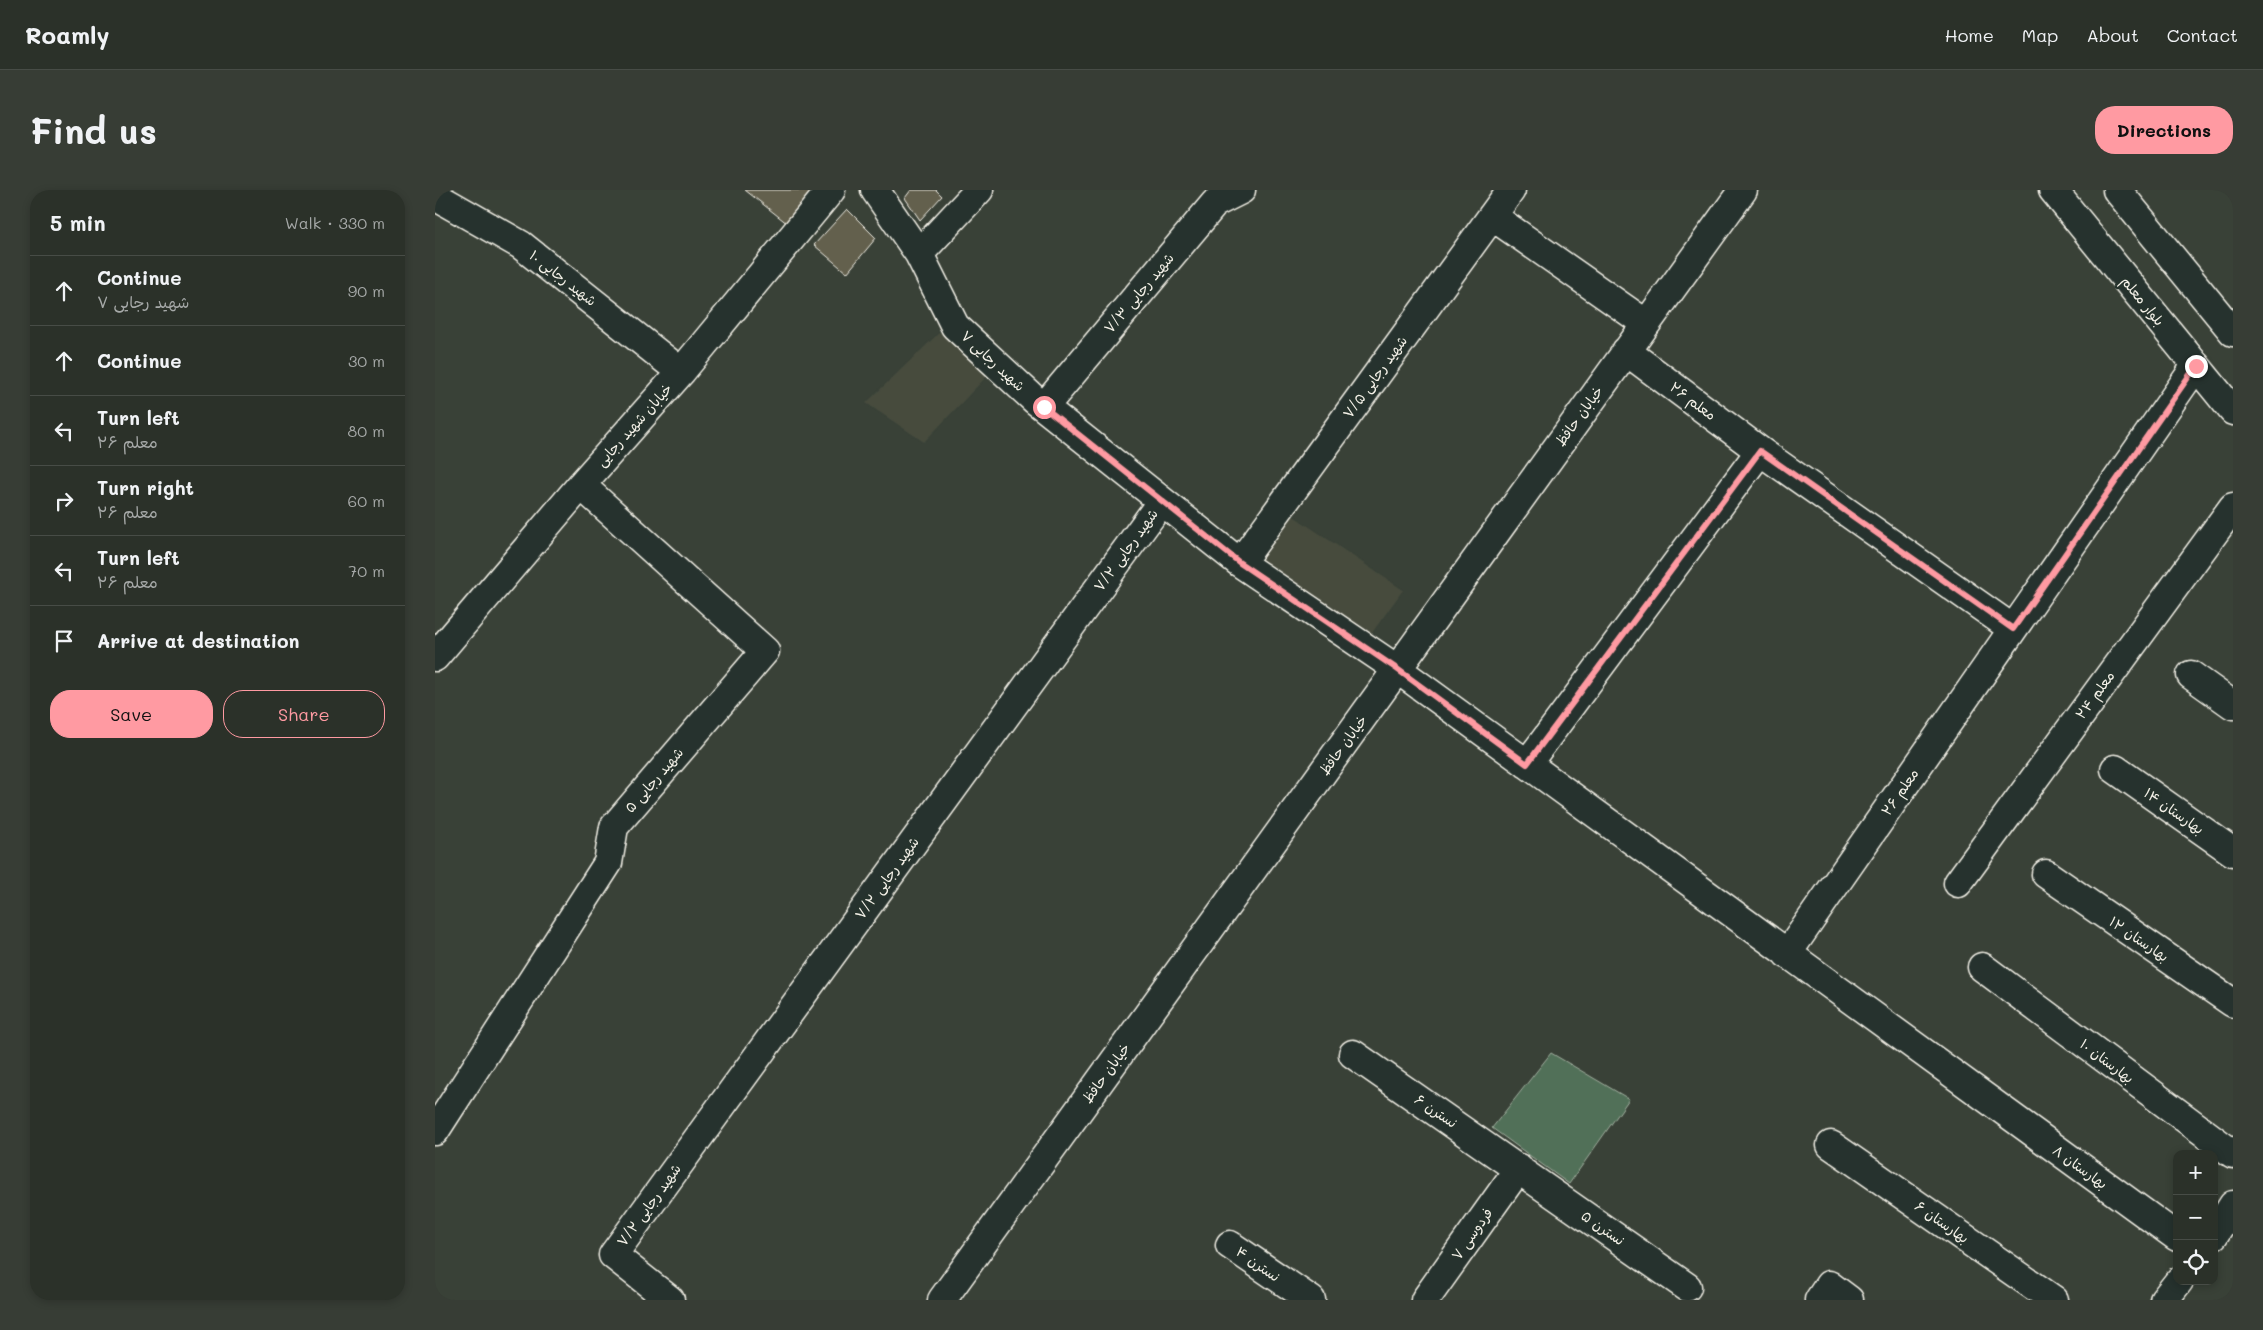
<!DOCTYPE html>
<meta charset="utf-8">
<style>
:root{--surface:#2b3129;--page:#373d35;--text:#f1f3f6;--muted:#a6a9a8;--line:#474c46;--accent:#ff9aa2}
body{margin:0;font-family:Mali,"Playpen Sans Arabic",sans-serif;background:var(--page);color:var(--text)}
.controls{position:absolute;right:15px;bottom:15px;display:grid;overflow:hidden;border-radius:10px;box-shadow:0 2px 8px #0003}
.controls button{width:45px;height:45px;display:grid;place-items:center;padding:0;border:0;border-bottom:1px solid var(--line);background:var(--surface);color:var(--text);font:25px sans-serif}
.stop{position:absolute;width:15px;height:15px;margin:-11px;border:4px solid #ff9aa2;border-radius:50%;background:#fff}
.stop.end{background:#ff9aa2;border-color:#fff;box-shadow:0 1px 5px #0008}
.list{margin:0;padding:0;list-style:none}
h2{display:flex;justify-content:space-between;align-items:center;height:65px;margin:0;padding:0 20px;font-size:21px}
h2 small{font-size:16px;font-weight:400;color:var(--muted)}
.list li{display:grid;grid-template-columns:32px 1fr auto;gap:15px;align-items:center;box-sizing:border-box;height:70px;padding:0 20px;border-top:1px solid var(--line)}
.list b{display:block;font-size:19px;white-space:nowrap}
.list p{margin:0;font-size:16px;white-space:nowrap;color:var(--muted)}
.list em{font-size:16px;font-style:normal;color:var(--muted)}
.actions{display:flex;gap:10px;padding:15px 20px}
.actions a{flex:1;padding:11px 0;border:1px solid var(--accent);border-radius:20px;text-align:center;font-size:18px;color:var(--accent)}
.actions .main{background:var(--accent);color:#111}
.icon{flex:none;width:28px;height:28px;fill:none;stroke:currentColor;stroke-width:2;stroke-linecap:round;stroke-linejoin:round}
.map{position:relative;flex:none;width:1798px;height:1110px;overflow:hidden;border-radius:20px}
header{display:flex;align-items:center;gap:30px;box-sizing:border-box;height:70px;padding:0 25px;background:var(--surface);border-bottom:1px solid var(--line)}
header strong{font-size:24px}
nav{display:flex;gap:28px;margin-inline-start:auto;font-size:18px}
.intro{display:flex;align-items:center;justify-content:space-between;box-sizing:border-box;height:120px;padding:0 30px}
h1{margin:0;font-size:35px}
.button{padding:12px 22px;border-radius:20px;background:var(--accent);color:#111;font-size:18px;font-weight:700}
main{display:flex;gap:30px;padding:0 30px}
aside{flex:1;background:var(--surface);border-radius:20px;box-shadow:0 2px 8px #0003}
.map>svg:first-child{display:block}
</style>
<header>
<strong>Roamly</strong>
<nav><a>Home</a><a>Map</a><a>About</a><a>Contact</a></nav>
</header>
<div class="intro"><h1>Find us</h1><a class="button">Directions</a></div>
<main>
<aside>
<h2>5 min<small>Walk · 330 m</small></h2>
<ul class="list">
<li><svg class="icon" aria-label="ahead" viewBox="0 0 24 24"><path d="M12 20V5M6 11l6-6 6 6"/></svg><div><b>Continue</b><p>شهید رجایی ۷</p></div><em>90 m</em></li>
<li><svg class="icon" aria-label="ahead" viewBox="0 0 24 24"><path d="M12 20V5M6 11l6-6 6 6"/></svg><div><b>Continue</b></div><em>30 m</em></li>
<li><svg class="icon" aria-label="left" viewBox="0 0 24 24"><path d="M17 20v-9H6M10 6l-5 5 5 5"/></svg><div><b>Turn left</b><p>معلم ۲۶</p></div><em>80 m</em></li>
<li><svg class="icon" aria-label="right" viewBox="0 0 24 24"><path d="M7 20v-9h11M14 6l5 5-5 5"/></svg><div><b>Turn right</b><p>معلم ۲۶</p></div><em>60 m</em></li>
<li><svg class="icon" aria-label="left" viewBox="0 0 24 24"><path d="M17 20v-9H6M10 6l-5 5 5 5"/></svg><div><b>Turn left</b><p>معلم ۲۶</p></div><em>70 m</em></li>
<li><svg class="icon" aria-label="arrive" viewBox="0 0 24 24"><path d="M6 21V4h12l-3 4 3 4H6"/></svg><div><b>Arrive at destination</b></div></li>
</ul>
<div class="actions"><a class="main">Save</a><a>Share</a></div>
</aside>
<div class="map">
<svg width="1798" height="1110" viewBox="0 0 1798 1110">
<rect width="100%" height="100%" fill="#394137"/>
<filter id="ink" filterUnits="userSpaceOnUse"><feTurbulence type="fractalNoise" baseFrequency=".02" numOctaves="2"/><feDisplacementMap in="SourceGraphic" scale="10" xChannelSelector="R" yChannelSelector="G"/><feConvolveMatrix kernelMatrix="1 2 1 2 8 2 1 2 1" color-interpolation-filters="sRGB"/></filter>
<g filter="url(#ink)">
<path fill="#464b3e" d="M505 142 553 185 489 252 431 213Z
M857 325 968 400 931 451 822 370Z"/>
<path fill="#516f58" stroke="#a2b0a0" d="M1116 863 1194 909 1134 994 1057 938Z"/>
<path fill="#64614e" stroke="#f4f1e8" d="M310 0H380L353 34Z
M476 0H501L507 6 485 30 470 8Z
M412 19 441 48 412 83 379 55Z"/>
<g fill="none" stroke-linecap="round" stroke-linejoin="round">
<g stroke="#f4f1e8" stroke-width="31">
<path id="minor" d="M440 0 484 64 520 136 600 210 805 373 962 479 1742 1047
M0 6 86 55 246 182
M1057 26 1210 133
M484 64 544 0
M609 217 780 13 806 0
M1325 261 1578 439
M805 373 1076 0
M0 467 146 295 246 182 396 0
M1756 485 1798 515
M1092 574 1325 261 1191 161
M1680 579 1798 662
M1611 684 1798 813
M1523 693 1798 317
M1352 764 1761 176
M1547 777 1798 964
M918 864 1252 1097
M0 941 173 673 179 637 330 461 146 295
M1396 955 1619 1110
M1779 1045 1798 1015
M795 1055 876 1110
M235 1110 178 1065 727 311
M507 1110 1308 0
M990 1110 1084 978
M1384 1110 1394 1095 1414 1110
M1729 1110 1744 1091"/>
</g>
<g stroke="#f4f1e8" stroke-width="31">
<path id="major" d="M1618 0 1798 221
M1682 0 1798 142"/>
</g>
<use href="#minor" stroke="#26332d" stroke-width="28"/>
<use href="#major" stroke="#26332d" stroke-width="28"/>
</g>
</g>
<g fill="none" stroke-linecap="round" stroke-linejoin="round" filter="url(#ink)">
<path stroke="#ff9aa2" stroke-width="6" d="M609 217 805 373 962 479 1092 574 1325 261 1578 439 1761 176"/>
</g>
<g text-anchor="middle" stroke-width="5" stroke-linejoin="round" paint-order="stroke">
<g font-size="14" fill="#f4f1e8" stroke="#26332d">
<text transform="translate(128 88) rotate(38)" y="5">شهید رجایی ۱۰</text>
<text transform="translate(704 103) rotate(-50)" y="5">شهید رجایی ۷/۳</text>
<text transform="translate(1708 111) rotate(51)" y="5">بلوار معلم</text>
<text transform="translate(558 171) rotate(43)" y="5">شهید رجایی ۷</text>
<text transform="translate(940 187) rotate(-54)" y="5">شهید رجایی ۷/۵</text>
<text transform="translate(1258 211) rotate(37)" y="5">معلم ۲۶</text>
<text transform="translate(1144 226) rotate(-54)" y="5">خیابان حافظ</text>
<text transform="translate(199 235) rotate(-48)" y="5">خیابان شهید رجایی</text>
<text transform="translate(691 360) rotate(-54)" y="5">شهید رجایی ۷/۲</text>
<text transform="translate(1660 505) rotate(-54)" y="5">معلم ۲۴</text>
<text transform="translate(908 555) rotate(-54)" y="5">خیابان حافظ</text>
<text transform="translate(219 590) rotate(-49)" y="5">شهید رجایی ۵</text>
<text transform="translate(1465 602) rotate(-55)" y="5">معلم ۲۶</text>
<text transform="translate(1739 621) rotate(35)" y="5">بهارستان ۱۴</text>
<text transform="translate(452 688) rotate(-54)" y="5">شهید رجایی ۷/۲</text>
<text transform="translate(1704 749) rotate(34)" y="5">بهارستان ۱۲</text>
<text transform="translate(1672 871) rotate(37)" y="5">بهارستان ۱۰</text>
<text transform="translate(671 883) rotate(-54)" y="5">خیابان حافظ</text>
<text transform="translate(1001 921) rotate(34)" y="5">نسترن ۶</text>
<text transform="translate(1645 977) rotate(36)" y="5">بهارستان ۸</text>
<text transform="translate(214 1015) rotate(-54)" y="5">شهید رجایی ۷/۲</text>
<text transform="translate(1507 1032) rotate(35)" y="5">بهارستان ۶</text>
<text transform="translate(1168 1038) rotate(35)" y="5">نسترن ۵</text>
<text transform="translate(1037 1044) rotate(-55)" y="5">فردوسی ۷</text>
<text transform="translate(823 1074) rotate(35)" y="5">نسترن ۴</text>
</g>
</g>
</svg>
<div class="controls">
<button>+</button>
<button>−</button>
<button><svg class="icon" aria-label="locate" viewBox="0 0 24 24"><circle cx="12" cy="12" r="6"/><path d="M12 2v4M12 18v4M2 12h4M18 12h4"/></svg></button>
</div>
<div class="stop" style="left:609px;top:217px"></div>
<div class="stop end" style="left:1761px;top:176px"></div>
</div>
</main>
